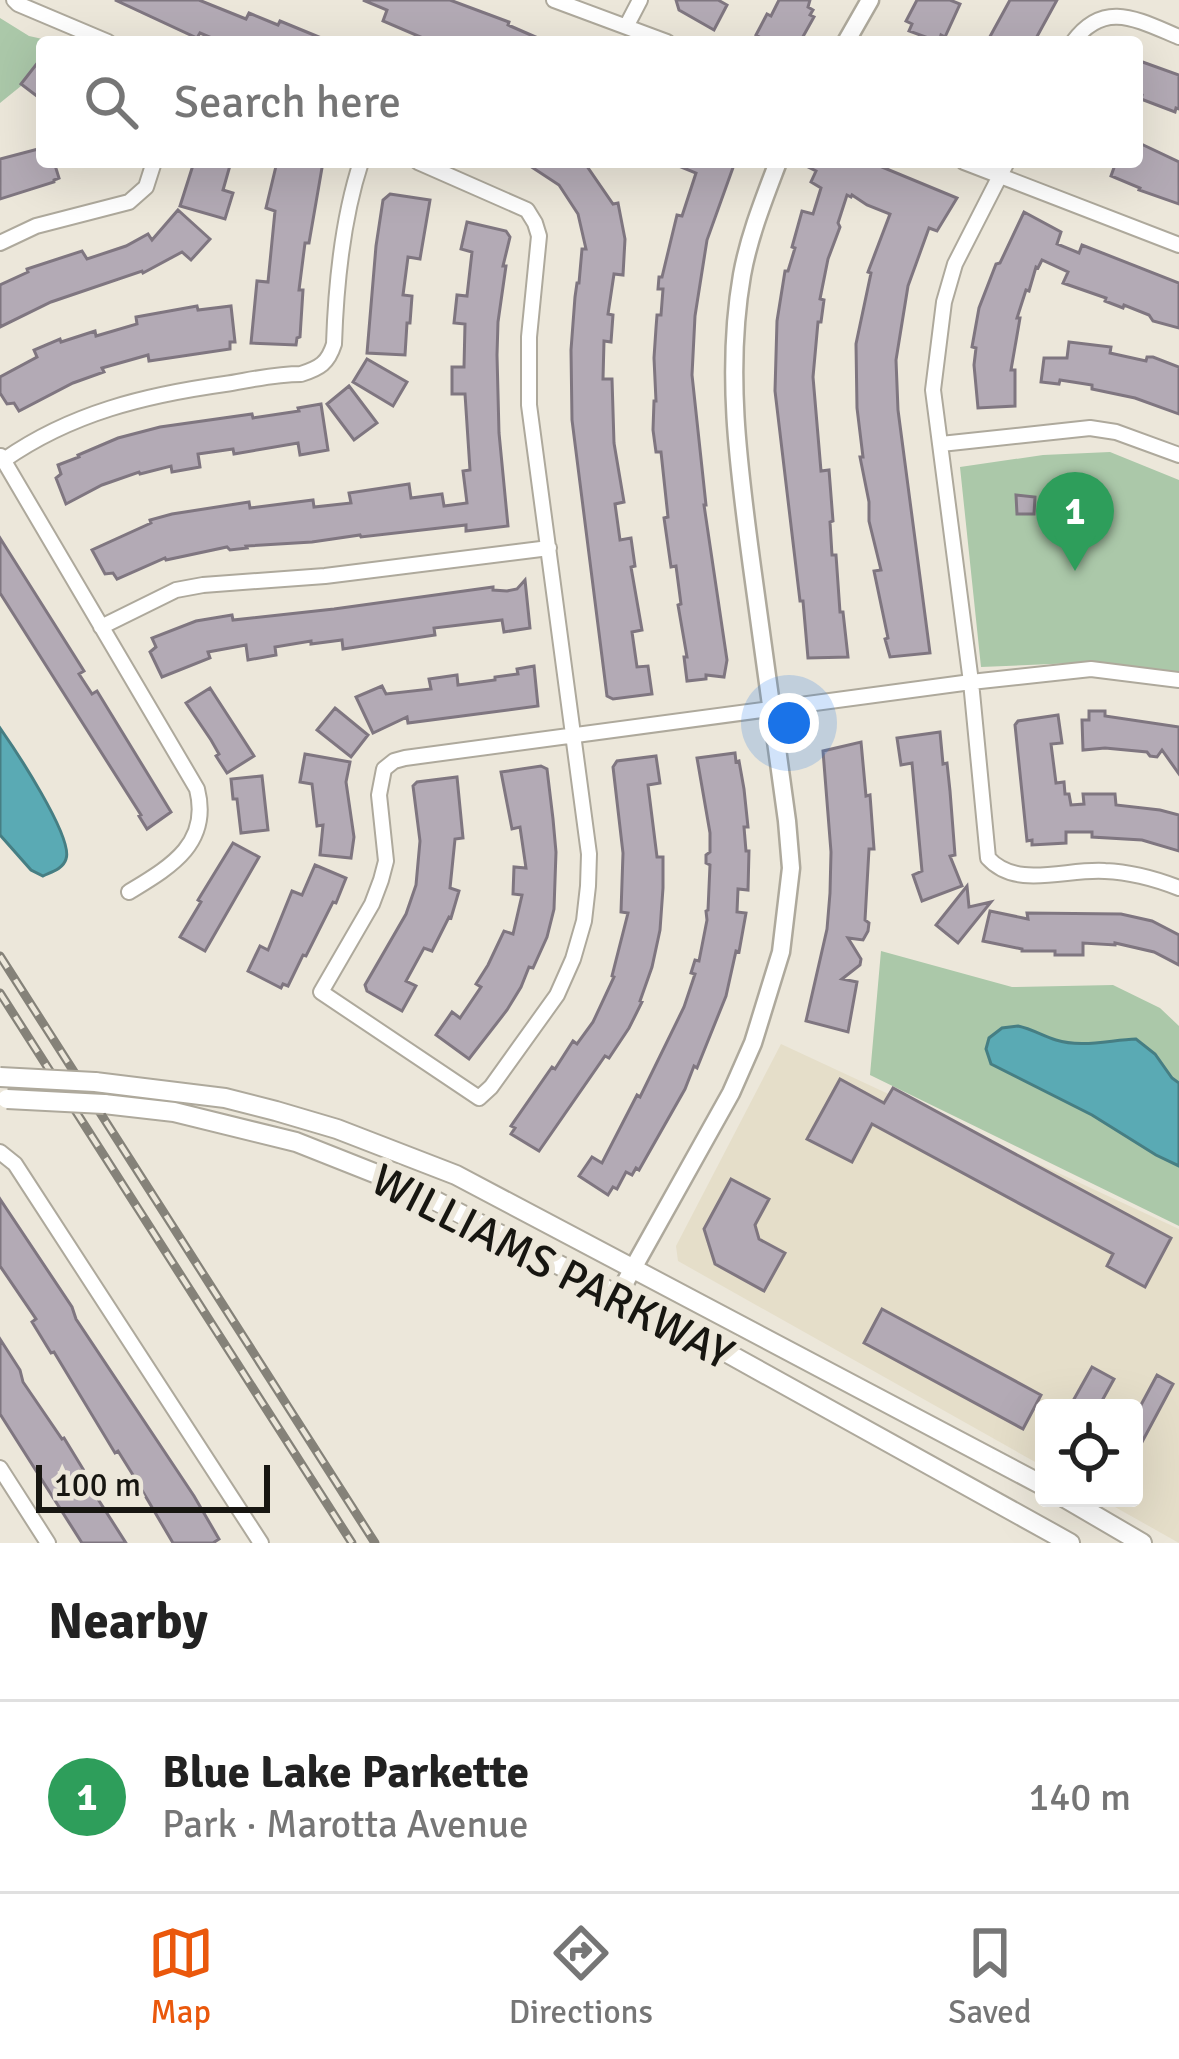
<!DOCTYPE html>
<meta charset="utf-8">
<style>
:root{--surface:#fff;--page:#f6f6f6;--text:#222;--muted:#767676;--line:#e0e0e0;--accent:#ea580c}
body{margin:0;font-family:Signika,sans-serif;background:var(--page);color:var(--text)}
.controls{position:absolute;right:36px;bottom:36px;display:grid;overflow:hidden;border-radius:12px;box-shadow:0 12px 48px #0002}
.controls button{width:108px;height:108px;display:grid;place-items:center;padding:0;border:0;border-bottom:3px solid var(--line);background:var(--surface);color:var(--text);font:60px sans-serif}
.scale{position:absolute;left:36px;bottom:30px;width:234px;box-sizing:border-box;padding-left:12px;border:6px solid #171611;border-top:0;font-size:33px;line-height:42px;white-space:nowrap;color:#171611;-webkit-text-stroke:9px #ece7da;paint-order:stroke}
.you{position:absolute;left:789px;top:723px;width:42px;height:42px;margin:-30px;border:9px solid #fff;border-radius:50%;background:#1a73e8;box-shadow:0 0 0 18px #1a73e833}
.badge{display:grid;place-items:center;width:78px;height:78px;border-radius:50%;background:var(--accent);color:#fff;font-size:39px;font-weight:700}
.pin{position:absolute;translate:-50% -99px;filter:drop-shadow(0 3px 6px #0008)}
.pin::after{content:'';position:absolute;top:63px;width:42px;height:36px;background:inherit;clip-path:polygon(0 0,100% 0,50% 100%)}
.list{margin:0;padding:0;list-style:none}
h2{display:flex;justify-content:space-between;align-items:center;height:156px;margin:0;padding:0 48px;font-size:51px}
h2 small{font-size:39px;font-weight:400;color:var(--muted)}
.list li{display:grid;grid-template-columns:78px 1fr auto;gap:36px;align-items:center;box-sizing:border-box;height:192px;padding:0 48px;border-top:3px solid var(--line)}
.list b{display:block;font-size:45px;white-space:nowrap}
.list p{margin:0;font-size:39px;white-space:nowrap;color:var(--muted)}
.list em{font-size:39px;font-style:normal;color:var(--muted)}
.icon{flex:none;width:66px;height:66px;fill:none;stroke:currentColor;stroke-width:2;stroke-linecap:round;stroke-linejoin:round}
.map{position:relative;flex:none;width:1179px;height:1543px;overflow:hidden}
.search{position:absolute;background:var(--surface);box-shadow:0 12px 48px #0002;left:36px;right:36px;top:36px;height:132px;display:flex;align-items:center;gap:30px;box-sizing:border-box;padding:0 42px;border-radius:12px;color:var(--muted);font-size:45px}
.sheet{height:348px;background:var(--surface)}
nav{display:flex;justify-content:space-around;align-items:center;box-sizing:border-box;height:168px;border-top:3px solid var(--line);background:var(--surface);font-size:33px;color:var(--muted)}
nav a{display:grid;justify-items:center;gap:6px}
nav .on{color:var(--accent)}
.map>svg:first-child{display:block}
</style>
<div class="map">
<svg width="1179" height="1543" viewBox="0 0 1179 1543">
<rect width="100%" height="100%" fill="#ece7da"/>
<path fill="#e5dec9" d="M781 1044 1179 1229V1543L1099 1498H1134V1408H1044V1467L678 1261 676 1246Z"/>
<path fill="#abc8a9" d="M0 18 29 36 56 42H42V69L0 103Z
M1110 452 1179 480V672L1098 662 981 667 960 467 1043 455Z
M881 951 1012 987 1113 985 1160 1008 1179 1026V1226L870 1075Z"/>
<path fill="#5aaab4" stroke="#467e83" stroke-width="3" d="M0 728C14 748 74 838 66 859 63 869 51 872 43 876L31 870 0 835Z
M1018 1026C1032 1029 1043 1036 1056 1040 1081 1048 1110 1040 1136 1039L1155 1054 1172 1078 1179 1083V1166L1156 1155 1092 1115 991 1064 986 1049 989 1038 1002 1028Z"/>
<path fill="#b3aab5" stroke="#7f7680" stroke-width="3" d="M115 0H199L246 19 249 13 278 25 280 21 331 42H221L200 33 197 38Z
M363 0H450L509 22 508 25 547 42H452L442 38 440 42H432L383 21 387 10Z
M676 0H718L727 5 714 30 679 10Z
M779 0H810L808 7 813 10 810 15 814 17 800 42H768L756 35 767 14 771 16Z
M917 0H950L960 4 945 37 941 35 939 42 909 31 912 24 906 21Z
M1010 0H1057L1034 42H987Z
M42 57V100L21 84Z
M1137 60 1179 75V109L1176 108 1175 112 1141 99 1142 95 1137 93Z
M1137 142 1179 162V204L1139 190 1140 188 1111 176 1116 162H1137Z
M42 148V162H54L59 178 54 180V182L0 199V159Z
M194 162H231L223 190 233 193 225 219 180 206Z
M277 162H323L309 243H305L299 290H303L300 337 297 338 296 345 251 343 257 281 268 282 275 211 266 208Z
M524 162H584L613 204 618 203 625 239 623 275 614 274 608 314 613 315 611 342 604 341 603 379H612L614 443 624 502 615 504 620 540 631 538 635 566 631 567 642 630 632 632 637 667 648 666 652 694 613 699 607 696 572 420 571 350 575 297 577 283H579L582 249H586L578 214 559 185Z
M669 162H735L707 240 695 316 692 375 706 505H704L727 660 724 677 706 675V679L687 681 684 657H687L678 605 681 604 676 566 671 567 664 518 668 517 661 452H656L653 430 654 401H656L654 358 656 328 657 315H661L663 289H658L659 277H662L677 215 682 216 696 173Z
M798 162H870L957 198 937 231 929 228 908 286 896 360 898 410 930 653 890 657 885 639 888 638 874 571 881 570 869 521V502L860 457H863L857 408 856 344 871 273 868 272 890 214 867 205 852 195 851 197 847 195 838 223 840 227 828 259 820 299 824 300 821 322H818L813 377 821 471 829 470 833 521 830 522 832 555H836L840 612H843L848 657 808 658 803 601H800L775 391 777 321 785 271H788L795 248 792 247 802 211 813 214 821 188 811 182 816 171Z
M390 194 430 200 420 259 408 257 403 295 412 296 410 323H407L405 355 367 353 376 246 383 200Z
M178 210 210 239 191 260 182 252 143 273 142 271 51 302 0 327V285L28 272 27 269 82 251 87 259 126 246 148 234 152 240Z
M1024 212 1061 232 1057 244 1079 253 1082 245 1179 283V328L1153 321 1149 315 1124 305 1123 308 1105 301 1106 298 1063 283 1068 272 1042 260 1038 268 1036 267 1029 291 1026 290 1017 318H1020L1011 370H1015V406L978 408 974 365 976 348 972 347 979 308 996 264 1000 263Z
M467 222 506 231 510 237 503 266H506L498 322 497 355 499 433 508 526 466 531V525L361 537 360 535 312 542 246 546 247 548 230 550 227 547 166 560 165 558 117 579 113 573 105 574 92 550 151 523 150 520 172 514 249 502 250 508 313 500 314 507 351 503 349 493 409 484 411 498 442 494 444 506 467 503 463 471 470 470 465 394H452V367H464L465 324 454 323 457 295 467 296 472 252 461 249Z
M197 306 198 310 231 306 235 342H230V349L149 361 148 355 102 368 104 372 73 383 19 411 14 403 7 404 0 393V377L37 357 34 350 60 339 61 342 95 331 96 336 137 324 136 317Z
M1069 342 1111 347 1110 353 1146 361 1147 357H1153L1179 367V414L1135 398 1092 389V385L1060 380 1059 384 1041 382 1044 358H1067Z
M367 359 407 382 393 406 353 382Z
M349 386 377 423 354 440 327 404Z
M321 404 328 450 300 455 298 443 234 454 233 449 198 454 200 467 172 472 171 466 140 474 139 472 102 485 66 504 56 478 61 474 58 465 79 457 78 455 118 438 160 427 252 414 253 418 299 411 298 408Z
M1016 495 1035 497 1034 514H1017Z
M0 538 84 671 79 674 92 694 97 691 171 812 147 829 139 816 141 815 0 593Z
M525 580 530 628 504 632 502 620 434 628 435 635 343 649 342 640 311 644V641L275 647 276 655 248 660 246 645 208 652 210 658 162 677 150 652 156 647 152 638 196 621 232 615 233 620 334 609 493 587V590L507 591 517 589Z
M534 666 538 706 408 723 407 717 373 733 356 697 382 686 386 694 431 689 429 679 457 675 458 685 495 680V677L518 674 517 669Z
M210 688 254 756 227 773 216 756 219 754 211 740 186 703Z
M335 708 368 735 351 757 317 730Z
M1089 711H1105V716L1179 727V774L1162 750 1157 757 1150 756 1147 752 1105 748 1083 750 1082 720H1089Z
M1058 715 1062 743 1051 744 1056 783 1064 782 1065 794H1069L1071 805 1084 804 1083 794H1115L1116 805 1160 810 1179 815V851L1142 840 1092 837V832H1066V843L1032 845V840L1027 841 1015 725 1018 721Z
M940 732 943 764 947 763 950 791 955 855 950 856 962 886 922 901 913 875 922 871 912 763 901 765 897 738Z
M861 742 866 796 870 795 874 849H869L865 920 869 923 868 931 863 940 848 938 861 959 860 965 842 979 857 982 848 1032 806 1021 827 929 830 893 831 852 823 751Z
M735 753 736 762 739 761 744 789 748 827H744L746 851H749L748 890 738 889 737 912 746 913 739 952 736 951 726 996 697 1068 694 1066 685 1089 639 1170 636 1168 632 1175 626 1172 617 1189 613 1187 608 1195 579 1176 592 1157 602 1163 637 1095 640 1097 684 1007 695 974 691 973 695 960 699 961 707 920 706 911 708 910 710 865 706 863V855L710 852V833L697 758Z
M305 754 350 762 346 782 354 837 351 858 320 855 323 825 317 826 312 784 300 782Z
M656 756 660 783 648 785 657 857H663V888L660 930 652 967 640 1001 642 1002 629 1028 609 1058 605 1056 539 1151 511 1134 515 1128 511 1126 552 1067 555 1069 573 1041 577 1044 593 1022 614 977 612 976 628 913 621 912 623 853 613 767 617 761Z
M541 766 547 769 553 819 556 852 554 909 547 937 533 968 529 967 521 987 507 1010 469 1059 436 1035 452 1012 460 1018 481 987 476 984 488 965 504 931 513 934 522 895 513 894 514 867 526 868 520 827 512 829 501 772Z
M262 776 268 830 241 833 237 799H233L231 779Z
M457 777 463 838 455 839 450 888 459 891 451 918 449 917 432 951 424 948 406 981 416 986 402 1011 367 991 365 985 406 914 416 885 420 841 413 786 417 782Z
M233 843 259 857 205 951 180 937 201 902 198 900Z
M315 865 346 878 336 903 333 902 306 956 303 955 288 986 283 984 281 988 248 971 260 946 268 950 292 891 302 895Z
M967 886 969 907 991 902 958 943 936 925Z
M990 911 1028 919 1027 913 1121 914 1152 921 1179 935V965L1154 952 1115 943V945L1083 943V955H1055V951H1022V949L983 941Z
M840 1079 884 1103 893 1088 1171 1238 1145 1287 1107 1266 1113 1254 872 1124 852 1162 807 1139Z
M731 1179 769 1199 755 1225 759 1239 785 1253 764 1291 715 1264 704 1229Z
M0 1199 72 1307 76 1319 194 1496 219 1539 213 1543H173L133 1475 118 1451 115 1453 54 1352 51 1353 32 1322 36 1319 0 1266Z
M882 1309 1041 1395 1023 1429 864 1343Z
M0 1339 20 1370 23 1382 62 1439 64 1438 83 1469 80 1471 126 1543H82L0 1414Z
M1092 1367 1114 1379 1098 1408H1069Z
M1157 1375 1173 1384 1134 1457V1418Z"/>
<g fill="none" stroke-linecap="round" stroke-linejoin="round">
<g stroke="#aea99c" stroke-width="18">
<path id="minor" d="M14 0 18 4 108 42
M554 0 667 42
M627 25 640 0
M1073 42C1104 0 1136 19 1179 37
M418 162 527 210 535 223 539 236 529 337V405L589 854 588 886 584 921 573 959 557 995 491 1087 479 1098 321 992 372 904 381 880 386 861 379 795 384 769 394 761 405 758 971 682 1091 669 1179 680
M964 162 1179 245
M1007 162 955 264 944 302 933 390 971 682 988 858C1017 890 1067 868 1105 871 1131 872 1156 879 1179 888
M0 243 36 226 129 202 146 187 154 162
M941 444 1090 428 1116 432 1179 455
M1 456 197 789C211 844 170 867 129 892
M4 460C71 413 146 395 225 384 250 380 275 374 301 374 320 368 328 363 334 344 336 283 342 220 361 162
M101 627 176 590 203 585 325 576 549 548
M0 1152 15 1164 261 1543
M0 1468 48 1543"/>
</g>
<g stroke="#aea99c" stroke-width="21">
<path id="tertiary" d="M846 42 870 0
M617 1297 731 1093 753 1043 781 952 791 868 787 821C775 736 764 651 752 567 739 470 725 372 742 275 749 236 764 199 778 162"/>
</g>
<g stroke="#aea99c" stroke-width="22">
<path id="secondary" d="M95 1082 225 1098 276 1111 337 1129 456 1175 1044 1486
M104 1104 174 1112 296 1142 407 1186 711 1344 1070 1543
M1065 1498 1142 1543"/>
</g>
<use href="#minor" stroke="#fff" stroke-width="14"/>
<use href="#tertiary" stroke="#fff" stroke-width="16"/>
<use href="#secondary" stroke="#fff" stroke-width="18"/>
<g stroke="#858279" stroke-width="9">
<path id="rail" d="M0 956 375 1543
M0 993 352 1543"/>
</g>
<use href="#rail" stroke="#ece7da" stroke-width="4.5" stroke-dasharray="14" stroke-linecap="butt"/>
<g stroke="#aea99c" stroke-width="22" stroke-linecap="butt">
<path id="secondary-bridge" d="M0 1077 95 1082
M7 1099 104 1104"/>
</g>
<use href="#secondary-bridge" stroke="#fff" stroke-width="18"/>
</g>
<g text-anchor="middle" stroke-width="12" stroke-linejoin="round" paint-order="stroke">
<g font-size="45" fill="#171611" stroke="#ece7da">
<text transform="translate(553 1266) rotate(27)" y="16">WILLIAMS PARKWAY</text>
</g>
</g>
</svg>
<div class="controls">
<button><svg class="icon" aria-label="locate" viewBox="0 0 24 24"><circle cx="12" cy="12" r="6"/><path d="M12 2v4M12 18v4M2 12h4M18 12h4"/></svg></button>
</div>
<div class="scale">100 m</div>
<div class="you"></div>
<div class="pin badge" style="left:1075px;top:571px;background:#2e9e5b">1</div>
<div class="search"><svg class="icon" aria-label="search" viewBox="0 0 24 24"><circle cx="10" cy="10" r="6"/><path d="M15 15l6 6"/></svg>Search here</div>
</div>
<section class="sheet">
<h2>Nearby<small></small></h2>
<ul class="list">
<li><span class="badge" style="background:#2e9e5b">1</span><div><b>Blue Lake Parkette</b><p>Park · Marotta Avenue</p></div><em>140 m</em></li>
</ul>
</section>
<nav>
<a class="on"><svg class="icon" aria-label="map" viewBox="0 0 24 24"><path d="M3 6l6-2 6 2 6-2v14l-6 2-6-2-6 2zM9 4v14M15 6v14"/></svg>Map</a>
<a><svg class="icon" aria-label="directions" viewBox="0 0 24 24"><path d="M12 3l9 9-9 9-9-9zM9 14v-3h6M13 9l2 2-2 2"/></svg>Directions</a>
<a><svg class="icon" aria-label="saved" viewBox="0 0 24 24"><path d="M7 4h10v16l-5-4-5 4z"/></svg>Saved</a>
</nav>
